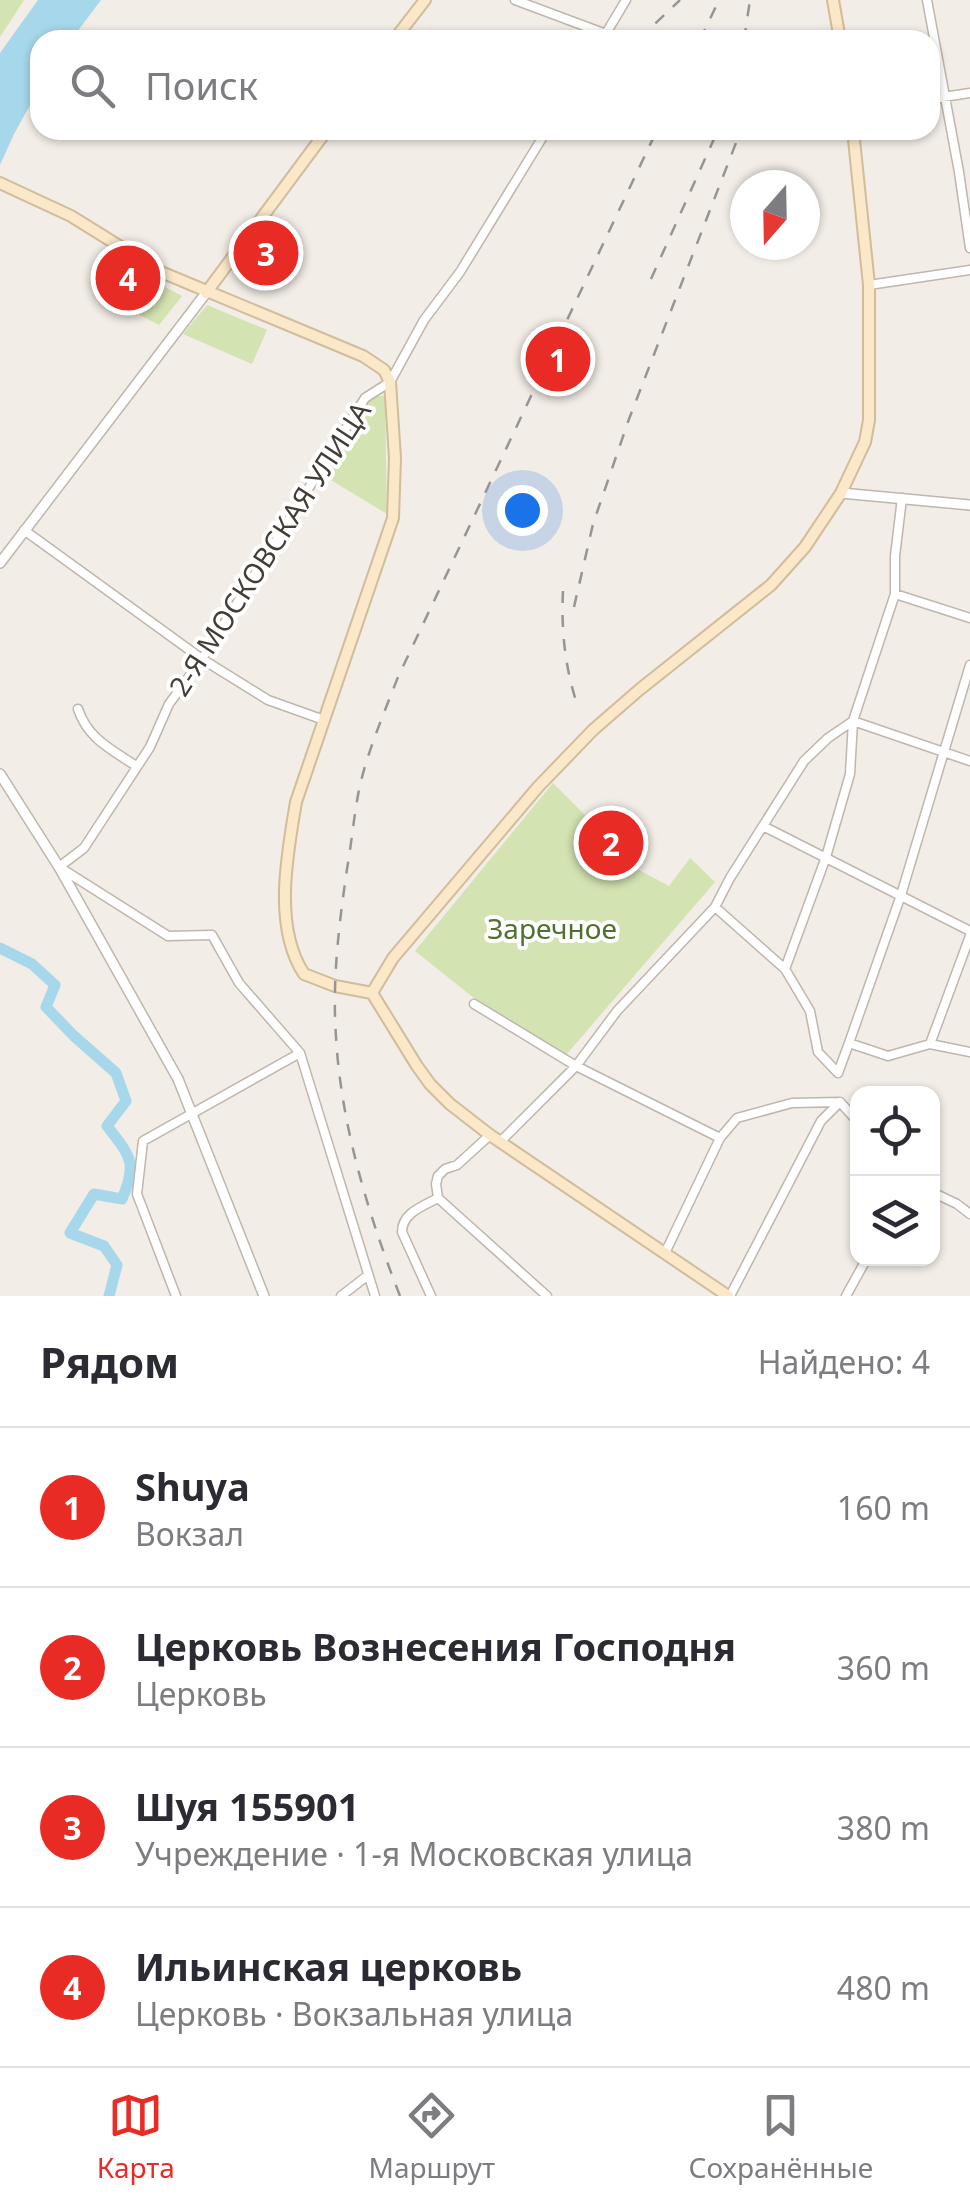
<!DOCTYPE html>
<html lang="ru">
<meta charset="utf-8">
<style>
:root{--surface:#fff;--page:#f2f2f3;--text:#2b2b33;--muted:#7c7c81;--line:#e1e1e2;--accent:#e92b26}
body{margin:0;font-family:"Noto Sans",sans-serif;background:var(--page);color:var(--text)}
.controls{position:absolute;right:30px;bottom:30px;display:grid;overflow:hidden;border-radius:20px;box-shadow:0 2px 8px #0004}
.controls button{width:90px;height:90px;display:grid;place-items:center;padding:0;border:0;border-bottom:2px solid var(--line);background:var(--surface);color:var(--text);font:50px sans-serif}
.compass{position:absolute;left:730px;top:170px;width:90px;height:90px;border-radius:50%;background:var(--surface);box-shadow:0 2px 8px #0004;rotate:200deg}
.you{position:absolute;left:522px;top:510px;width:35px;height:35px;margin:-25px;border:8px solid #fff;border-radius:50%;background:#1a73e8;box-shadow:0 0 0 15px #1a73e833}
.badge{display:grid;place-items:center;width:65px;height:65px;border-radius:50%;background:var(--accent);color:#fff;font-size:32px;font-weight:700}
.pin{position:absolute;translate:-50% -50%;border:5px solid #fff;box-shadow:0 2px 10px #0006}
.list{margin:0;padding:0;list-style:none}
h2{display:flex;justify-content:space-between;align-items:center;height:130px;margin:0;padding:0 40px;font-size:42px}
h2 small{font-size:32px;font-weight:400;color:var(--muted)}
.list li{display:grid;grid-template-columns:65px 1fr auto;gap:30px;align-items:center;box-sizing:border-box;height:160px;padding:0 40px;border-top:2px solid var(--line)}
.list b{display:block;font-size:38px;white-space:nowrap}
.list p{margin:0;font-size:32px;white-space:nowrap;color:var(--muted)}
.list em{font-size:32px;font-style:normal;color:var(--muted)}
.icon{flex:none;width:55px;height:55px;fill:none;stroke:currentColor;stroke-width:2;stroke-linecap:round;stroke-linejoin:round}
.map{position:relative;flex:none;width:970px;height:1296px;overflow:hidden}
.search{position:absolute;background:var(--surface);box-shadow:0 2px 8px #0004;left:30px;right:30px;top:30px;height:110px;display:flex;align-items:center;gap:25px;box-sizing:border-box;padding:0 35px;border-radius:30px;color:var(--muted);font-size:38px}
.sheet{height:770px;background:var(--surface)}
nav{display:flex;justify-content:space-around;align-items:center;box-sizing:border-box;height:140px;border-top:2px solid var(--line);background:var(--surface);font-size:28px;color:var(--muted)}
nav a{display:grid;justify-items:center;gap:5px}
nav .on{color:var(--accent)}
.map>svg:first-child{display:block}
</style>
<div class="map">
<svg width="970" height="1296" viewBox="0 0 970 1296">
<rect width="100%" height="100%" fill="#f2ede6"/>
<path fill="#d3e3b2" d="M0 0H24L0 37Z
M158 283 182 296 159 325 136 313Z
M207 305 267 330 252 364 183 334Z
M370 396H385L387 514 321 474Z
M553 783 587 817 575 836 669 886 690 858 715 882 566 1055 474 998 415 951Z"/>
<path fill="#a7d7ea" d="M38 0H101L71 40H40V87L14 134 0 165V53Z"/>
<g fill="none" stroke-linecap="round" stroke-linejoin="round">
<path stroke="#a7d7ea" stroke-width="11" d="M0 948 32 964 55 985 46 1007 74 1036 116 1073 126 1101 107 1126C130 1156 138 1162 122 1199L94 1194 70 1233 104 1246 117 1265 109 1296"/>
<g stroke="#bfb6ad" stroke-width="11">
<path id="minor" d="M515 0 606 34
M927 0 959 172 970 248
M602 40 626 0
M930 99 970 93
M869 285 970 270
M24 530 202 659 268 700 324 720
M895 594 970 618
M78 709C88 739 111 749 136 766
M763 826 970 931
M715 907 785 969 810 1011 818 1052 838 1073 849 1043 888 1056 930 1044 970 1052
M785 969 826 857 850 774 853 721 895 594V556L902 498
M474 1004 576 1066 720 1138
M849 1043 901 895 970 665
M930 1044 970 936
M500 1142 576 1066 617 1011 715 907 730 878 804 761 828 738 853 721 970 761
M932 1192 957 1204 970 1214
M438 1198 547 1296
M438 1198 436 1184 438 1176 445 1169 457 1165 490 1135
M665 1253 720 1138 737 1118 792 1103 840 1102 858 1122
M176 1296 137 1194 143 1141 300 1053
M341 1296 367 1276
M375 1296 300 1053 239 983 212 935 168 936 59 867 84 848 150 747 169 704 202 659 365 398 390 382 424 320 460 272 547 130
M431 1296 402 1232C402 1213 423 1206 438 1198
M730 1296 821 1121 840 1102
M846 1296 867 1258"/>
</g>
<g stroke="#bfb6ad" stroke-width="12">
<path id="tertiary" d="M841 493 970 505
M0 563 206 293
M0 774 59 867 178 1079 264 1296"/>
</g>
<g stroke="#d1bc9c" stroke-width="14">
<path id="secondary" d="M833 0 840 40
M394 40 425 0
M0 183 71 216 161 272 363 356 384 370 390 382 395 458 393 518 296 802C287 855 273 927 304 974L335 986 372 993
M206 293 327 130
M372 993 393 958 538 787 593 730 639 690 771 585 805 547 841 493 865 442 869 420V285L853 130
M372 993 417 1066 430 1084 450 1104 490 1135 728 1296"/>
</g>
<use href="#minor" stroke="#fff" stroke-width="8"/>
<use href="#tertiary" stroke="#fff" stroke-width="9"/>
<use href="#secondary" stroke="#fae8c8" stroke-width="10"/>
<path stroke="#959595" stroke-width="2.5" stroke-dasharray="12 12" stroke-linecap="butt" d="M638 40 680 0
M700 40 719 0
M744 40 750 0
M651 279 718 130
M563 591C561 630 565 667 577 704
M574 607 593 524 629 419 741 130
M400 1296C368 1214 341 1125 336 1037 332 980 339 924 347 869 352 841 354 813 360 785 369 748 384 713 398 677L657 130"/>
</g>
<g text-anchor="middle" stroke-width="8" stroke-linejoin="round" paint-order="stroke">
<g font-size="28" fill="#443d36" stroke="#fff">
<text transform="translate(270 549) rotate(-57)" y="10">2-Я МОСКОВСКАЯ УЛИЦА</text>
</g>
<g font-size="28" fill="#50712e" stroke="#fff">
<text x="552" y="939">Заречное</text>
</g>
</g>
</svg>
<div class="controls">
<button><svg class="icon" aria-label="locate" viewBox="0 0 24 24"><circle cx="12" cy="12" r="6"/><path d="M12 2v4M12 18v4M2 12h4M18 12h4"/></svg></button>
<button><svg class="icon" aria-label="layers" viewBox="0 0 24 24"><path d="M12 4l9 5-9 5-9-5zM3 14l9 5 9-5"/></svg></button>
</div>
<svg class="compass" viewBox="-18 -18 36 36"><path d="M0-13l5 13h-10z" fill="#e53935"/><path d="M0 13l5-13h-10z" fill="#7c7c81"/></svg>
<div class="you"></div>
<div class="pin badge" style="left:558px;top:359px">1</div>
<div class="pin badge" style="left:611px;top:843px">2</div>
<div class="pin badge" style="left:266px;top:253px">3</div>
<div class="pin badge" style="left:128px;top:278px">4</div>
<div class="search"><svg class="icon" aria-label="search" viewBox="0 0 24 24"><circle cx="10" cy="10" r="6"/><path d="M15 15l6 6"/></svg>Поиск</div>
</div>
<section class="sheet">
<h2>Рядом<small>Найдено: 4</small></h2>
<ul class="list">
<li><span class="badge">1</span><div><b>Shuya</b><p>Вокзал</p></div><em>160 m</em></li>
<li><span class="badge">2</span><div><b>Церковь Вознесения Господня</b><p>Церковь</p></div><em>360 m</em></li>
<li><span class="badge">3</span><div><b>Шуя 155901</b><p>Учреждение · 1-я Московская улица</p></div><em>380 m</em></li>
<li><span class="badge">4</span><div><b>Ильинская церковь</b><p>Церковь · Вокзальная улица</p></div><em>480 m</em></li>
</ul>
</section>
<nav>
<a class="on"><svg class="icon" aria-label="map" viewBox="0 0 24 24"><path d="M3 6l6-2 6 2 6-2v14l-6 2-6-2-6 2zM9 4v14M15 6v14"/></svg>Карта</a>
<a><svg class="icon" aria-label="directions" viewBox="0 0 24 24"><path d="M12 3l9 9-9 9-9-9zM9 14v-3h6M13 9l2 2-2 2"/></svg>Маршрут</a>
<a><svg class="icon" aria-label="saved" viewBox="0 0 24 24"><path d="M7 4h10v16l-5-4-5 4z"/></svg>Сохранённые</a>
</nav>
